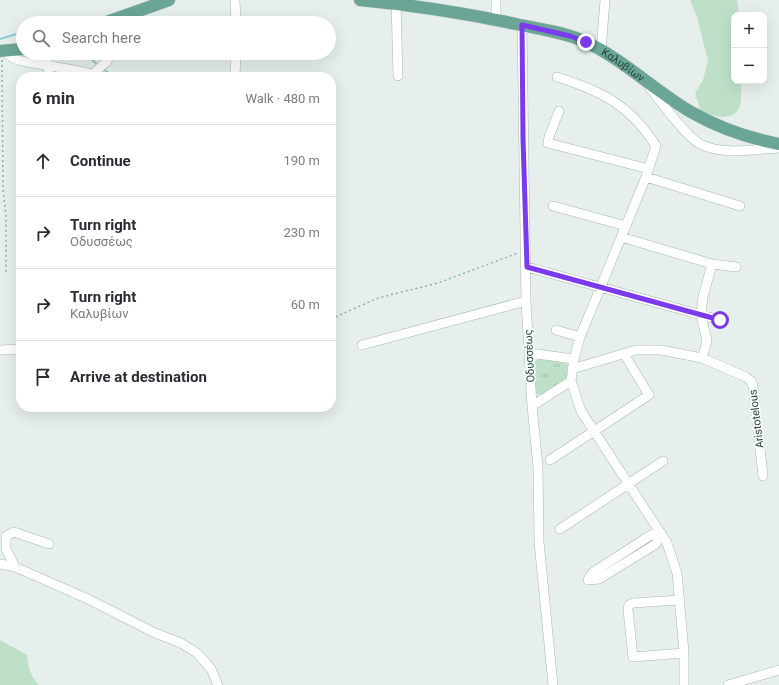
<!DOCTYPE html>
<meta charset="utf-8">
<style>
:root{--surface:#fff;--page:#f2f2f3;--text:#2b2b33;--muted:#7c7c81;--line:#e1e1e2}
body{margin:0;font-family:Roboto,sans-serif;background:var(--page);color:var(--text)}
.controls{position:absolute;right:12px;top:12px;display:grid;overflow:hidden;border-radius:8px;box-shadow:0 4px 16px #0002}
.controls button{width:36px;height:36px;display:grid;place-items:center;padding:0;border:0;border-bottom:1px solid var(--line);background:var(--surface);color:var(--text);font:20px sans-serif}
.stop{position:absolute;width:12px;height:12px;margin:-9px;border:3px solid #7c3aed;border-radius:50%;background:#fff}
.stop.end{background:#7c3aed;border-color:#fff;box-shadow:0 1px 4px #0008}
.list{margin:0;padding:0;list-style:none}
h2{display:flex;justify-content:space-between;align-items:center;height:52px;margin:0;padding:0 16px;font-size:17px}
h2 small{font-size:13px;font-weight:400;color:var(--muted)}
.list li{display:grid;grid-template-columns:26px 1fr auto;gap:12px;align-items:center;box-sizing:border-box;height:72px;padding:0 16px;border-top:1px solid var(--line)}
.list b{display:block;font-size:15px;white-space:nowrap}
.list p{margin:0;font-size:13px;white-space:nowrap;color:var(--muted)}
.list em{font-size:13px;font-style:normal;color:var(--muted)}
.icon{flex:none;width:22px;height:22px;fill:none;stroke:currentColor;stroke-width:2;stroke-linecap:round;stroke-linejoin:round}
.map{position:relative;flex:none;width:779px;height:685px;overflow:hidden}
.search{position:absolute;background:var(--surface);box-shadow:0 4px 16px #0002;left:16px;top:16px;width:320px;height:44px;display:flex;align-items:center;gap:10px;box-sizing:border-box;padding:0 14px;border-radius:22px;color:var(--muted);font-size:15px}
.panel{position:absolute;background:var(--surface);box-shadow:0 4px 16px #0002;left:16px;top:72px;width:320px;height:340px;border-radius:16px}
.map>svg:first-child{display:block}
</style>
<div class="map">
<svg width="779" height="685" viewBox="0 0 779 685">
<defs>
<pattern id="park-tufts" width="24" height="20" patternUnits="userSpaceOnUse"><rect width="24" height="20" fill="#bfe0c8"/><path d="M3 7l-1-3M5 7V3M7 7l1-3M15 17l-1-3M17 17v-4M19 17l1-3" fill="none" stroke="#a4c1ad"/></pattern>
</defs>
<rect width="100%" height="100%" fill="#e6efeb"/>
<path fill="#bfe0c8" d="M690 0H737L739 15H734V81H741C741 89 742 99 740 106 734 123 713 116 701 112L695 93 703 80 708 61 697 17Z
M0 640 27 655C28 668 30 675 39 685H0Z"/>
<path fill="url(#park-tufts)" d="M542 358 568 364 566 380 543 395 534 393 533 362Z"/>
<g fill="none" stroke-linecap="round" stroke-linejoin="round">
<path stroke="#8ec9d4" stroke-width="2" d="M0 39 23 32
M84 53 98 65
M103 69 115 77"/>
<g stroke="#a8b8b2" stroke-width="10">
<path id="minor" d="M235 0 236 23
M396 3 398 76
M496 20V0
M132 23 140 10
M522 25 526 301 532 406 538 467 539 542 553 685
M2 51C7 54 13 58 18 60 32 64 91 71 98 77
M601 51 605 0
M47 53 49 77
M94 73 106 62 112 53
M235 77 236 53
M557 77C602 91 631 106 656 146L646 177 580 337 574 359 571 381 581 411 667 543 677 573 684 653V685
M649 87C661 101 685 136 700 144 724 156 754 149 779 148
M559 111 549 137 548 143 649 169
M646 177 740 206
M553 206 626 226
M621 237 712 264 736 267
M527 267 720 320
M556 330 580 337
M362 345 526 301
M0 350 21 349
M529 353 574 359
M702 358 707 341 701 315 703 297 712 264
M572 369 636 350H661L702 358 746 377 751 381 753 386 763 476
M532 406 571 381
M550 460 649 395 624 354
M560 529 663 461
M661 533 656 544 599 579 588 580 592 573 651 535Z
M49 544 14 532 6 536V549L15 567 88 599 155 633 181 643 197 653 211 669 218 685
M0 564 15 567
M680 600 633 603 629 605 628 610 633 657 684 653
M728 685 779 670"/>
</g>
<g stroke="#c2cac8" stroke-width="13">
<g id="major">
<path id="s1" d="M360 0C413 5 464 13 516 24 539 29 564 32 586 42 624 60 655 91 691 112 719 128 748 138 779 144"/>
<path d="M104 23 169 0"/>
<path d="M0 51 23 49"/>
</g>
</g>
<path stroke="#86b3a5" stroke-width="1.5" stroke-dasharray="2 3" stroke-linecap="butt" d="M2 60 3 190 6 216V272
M331 319 378 298 438 283 518 253"/>
<use href="#minor" stroke="#fff" stroke-width="9"/>
<use href="#major" stroke="#6aa596" stroke-width="12"/>
</g>
<g fill="none" stroke-linecap="round" stroke-linejoin="round">
<path stroke="#7c3aed" stroke-width="5" d="M586 42 570 36 522 25 523 138 527 267 720 320"/>
</g>
<g text-anchor="middle" stroke-width="4" stroke-linejoin="round" paint-order="stroke">
<g font-size="11" fill="#24423a" stroke="#f7fbf9">
<text dy="4" stroke="none"><textPath href="#s1" startOffset="274">Καλυβίων</textPath></text>
<text transform="translate(529 356) rotate(-93)" y="4">Οδυσσέως</text>
<text transform="translate(756 419) rotate(-97)" y="4">Aristotelous</text>
</g>
</g>
</svg>
<div class="controls">
<button>+</button>
<button>−</button>
</div>
<div class="stop" style="left:720px;top:320px"></div>
<div class="stop end" style="left:586px;top:42px"></div>
<div class="search"><svg class="icon" aria-label="search" viewBox="0 0 24 24"><circle cx="10" cy="10" r="6"/><path d="M15 15l6 6"/></svg>Search here</div>
<section class="panel">
<h2>6 min<small>Walk · 480 m</small></h2>
<ul class="list">
<li><svg class="icon" aria-label="ahead" viewBox="0 0 24 24"><path d="M12 20V5M6 11l6-6 6 6"/></svg><div><b>Continue</b></div><em>190 m</em></li>
<li><svg class="icon" aria-label="right" viewBox="0 0 24 24"><path d="M7 20v-9h11M14 6l5 5-5 5"/></svg><div><b>Turn right</b><p>Οδυσσέως</p></div><em>230 m</em></li>
<li><svg class="icon" aria-label="right" viewBox="0 0 24 24"><path d="M7 20v-9h11M14 6l5 5-5 5"/></svg><div><b>Turn right</b><p>Καλυβίων</p></div><em>60 m</em></li>
<li><svg class="icon" aria-label="arrive" viewBox="0 0 24 24"><path d="M6 21V4h12l-3 4 3 4H6"/></svg><div><b>Arrive at destination</b></div></li>
</ul>
</section>
</div>
